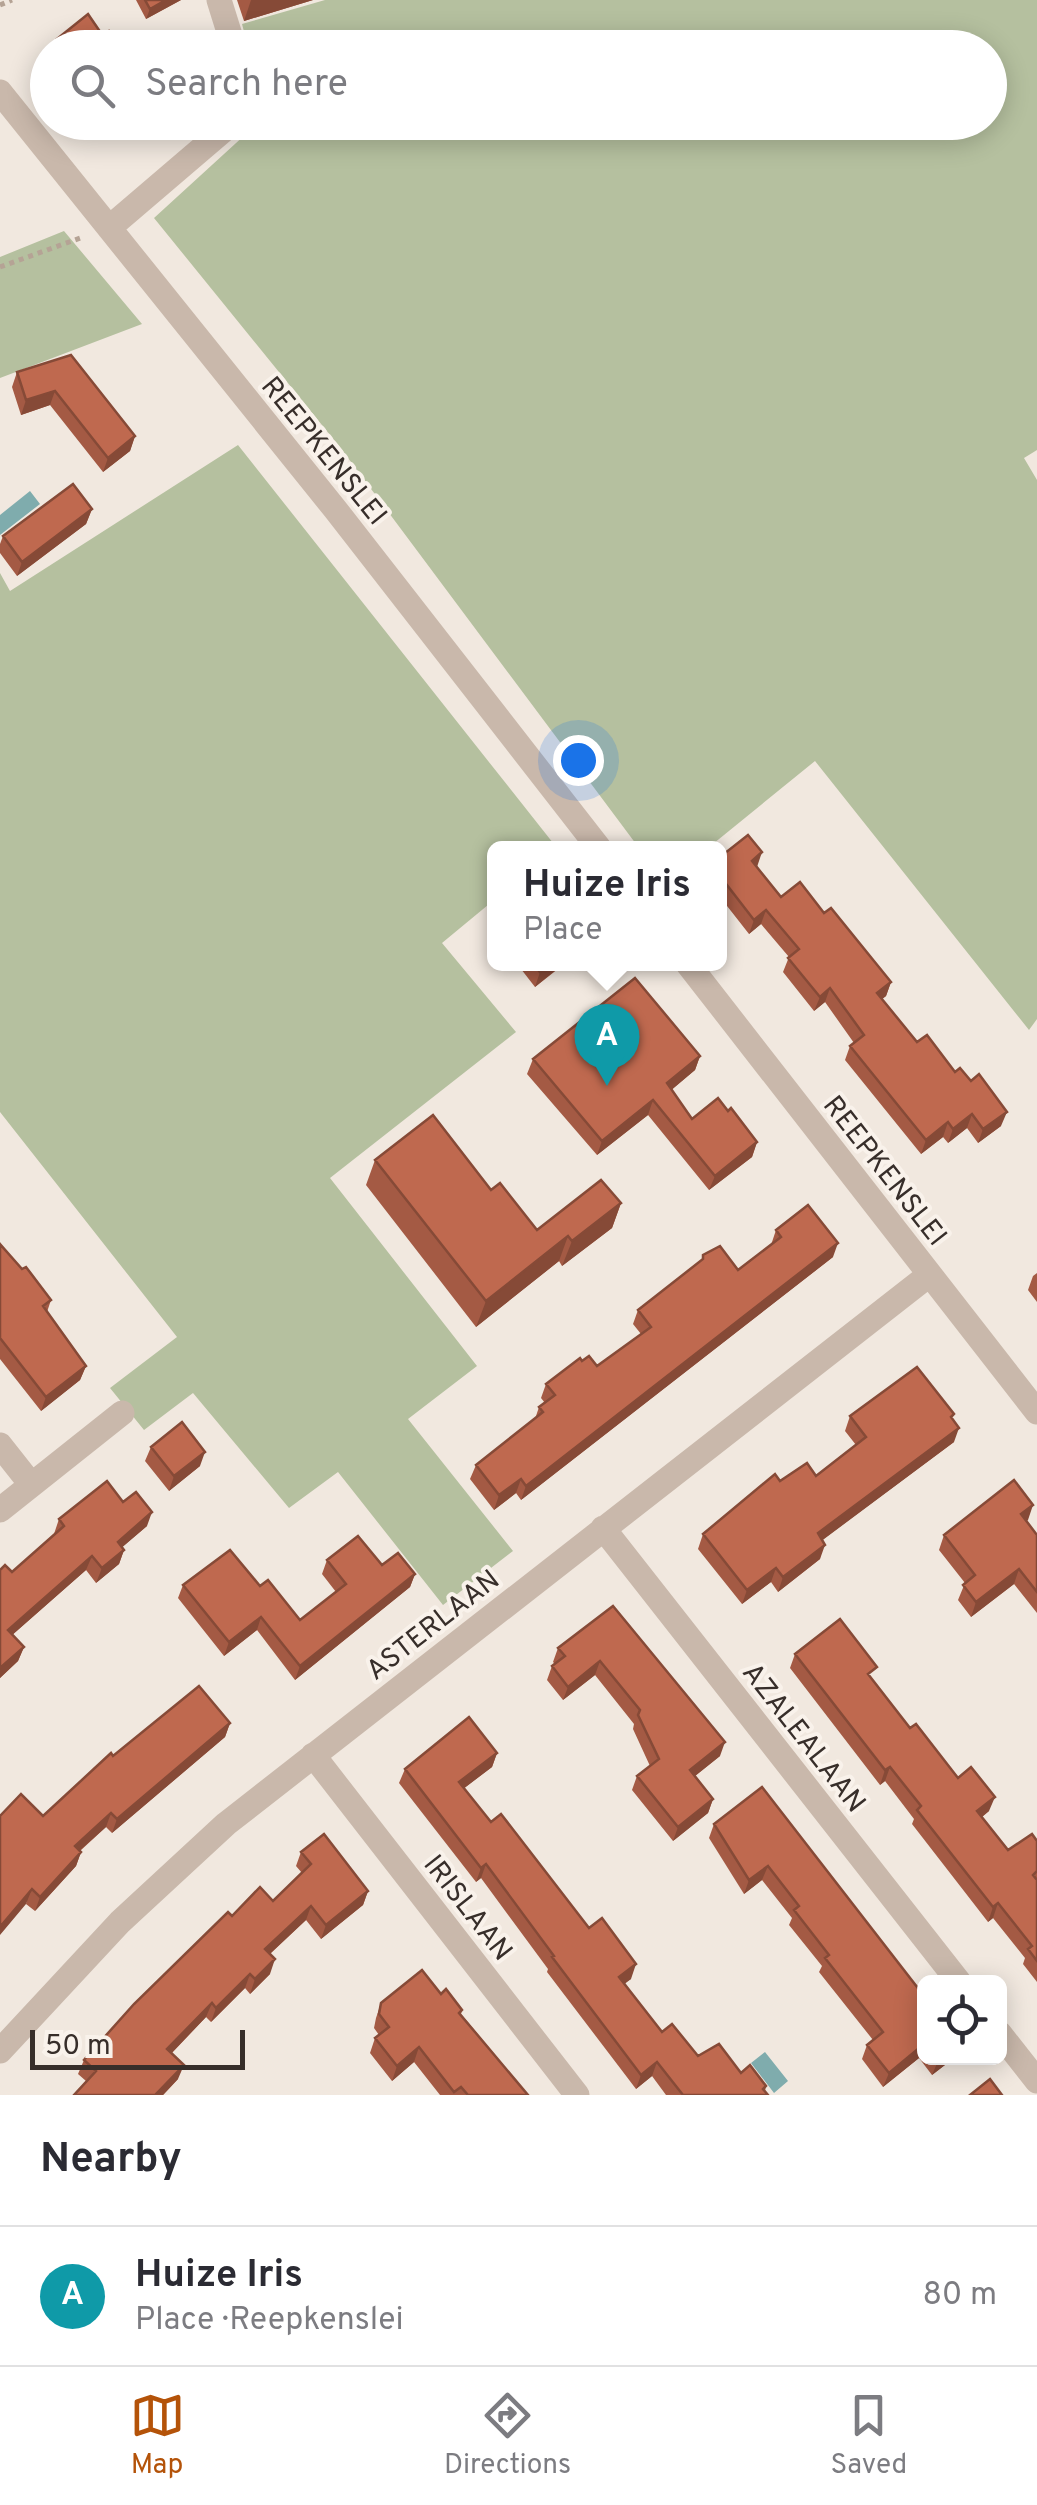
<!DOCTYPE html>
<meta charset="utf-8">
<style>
:root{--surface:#fff;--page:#f2f2f3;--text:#2b2b33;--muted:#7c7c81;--line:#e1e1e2;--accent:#b45309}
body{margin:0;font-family:Overpass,sans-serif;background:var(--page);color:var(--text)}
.controls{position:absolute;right:30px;bottom:30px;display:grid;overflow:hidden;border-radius:15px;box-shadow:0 5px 25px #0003}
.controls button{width:90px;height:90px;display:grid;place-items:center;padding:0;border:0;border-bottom:2px solid var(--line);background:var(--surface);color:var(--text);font:50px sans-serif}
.scale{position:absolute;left:30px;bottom:25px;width:215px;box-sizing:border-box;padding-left:10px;border:5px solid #372e2a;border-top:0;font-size:28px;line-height:35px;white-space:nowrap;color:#372e2a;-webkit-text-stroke:8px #f9f2eb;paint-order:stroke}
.you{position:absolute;left:578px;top:760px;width:35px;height:35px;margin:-25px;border:8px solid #fff;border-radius:50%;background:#1a73e8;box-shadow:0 0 0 15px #1a73e833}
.badge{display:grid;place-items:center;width:65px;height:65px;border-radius:50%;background:var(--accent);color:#fff;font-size:32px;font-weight:700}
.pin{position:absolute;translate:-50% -82px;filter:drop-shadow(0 2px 5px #0008)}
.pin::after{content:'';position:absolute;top:52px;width:35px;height:30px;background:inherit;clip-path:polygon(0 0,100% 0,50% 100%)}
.popup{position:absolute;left:487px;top:841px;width:240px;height:130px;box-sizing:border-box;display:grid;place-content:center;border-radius:15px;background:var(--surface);filter:drop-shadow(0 2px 8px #0005);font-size:32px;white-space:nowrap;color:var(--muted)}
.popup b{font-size:38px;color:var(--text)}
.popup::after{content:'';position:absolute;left:50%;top:100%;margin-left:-20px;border:20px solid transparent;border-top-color:var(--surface)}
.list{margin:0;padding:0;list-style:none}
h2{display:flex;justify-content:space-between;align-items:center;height:130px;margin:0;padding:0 40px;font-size:42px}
h2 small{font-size:32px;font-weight:400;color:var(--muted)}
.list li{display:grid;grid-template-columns:65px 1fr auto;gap:30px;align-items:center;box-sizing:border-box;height:140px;padding:0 40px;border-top:2px solid var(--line)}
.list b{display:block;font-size:38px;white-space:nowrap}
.list p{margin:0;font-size:32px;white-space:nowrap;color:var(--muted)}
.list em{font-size:32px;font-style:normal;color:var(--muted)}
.icon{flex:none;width:55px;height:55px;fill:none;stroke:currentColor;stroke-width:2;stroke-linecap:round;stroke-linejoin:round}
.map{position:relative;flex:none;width:1037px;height:2095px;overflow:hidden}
.search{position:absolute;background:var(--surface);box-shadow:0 5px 25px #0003;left:30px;right:30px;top:30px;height:110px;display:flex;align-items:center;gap:25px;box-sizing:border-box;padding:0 35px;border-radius:55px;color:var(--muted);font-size:38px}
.sheet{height:270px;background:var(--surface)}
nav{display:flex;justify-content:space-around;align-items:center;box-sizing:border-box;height:140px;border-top:2px solid var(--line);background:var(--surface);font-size:28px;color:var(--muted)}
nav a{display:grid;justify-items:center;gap:5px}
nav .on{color:var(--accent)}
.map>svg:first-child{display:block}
</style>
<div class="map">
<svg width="1037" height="2095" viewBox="0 0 1037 2095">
<rect width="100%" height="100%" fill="#f1e8df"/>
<path fill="#b5c09f" d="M325 0H1037V450L1024 458 1037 480V1019L1029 1030 815 761 708 848H639L339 446 154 218 258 123 990 122V48L248 47 242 24Z
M64 231 142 324 0 378V257Z
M238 445 557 848H494V900L442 943 516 1032 330 1178 477 1366 408 1419 513 1551 443 1605 338 1472 289 1508 193 1393 144 1430 110 1388 177 1337 0 1112V573L10 591Z"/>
<path fill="#7facad" d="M30 491 40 504 0 535V515Z
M765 2052 788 2081 774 2093 751 2063Z"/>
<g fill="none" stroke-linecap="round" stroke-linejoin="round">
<path stroke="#b5a395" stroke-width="5" stroke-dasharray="5 5" stroke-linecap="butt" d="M0 5 12 0
M0 267 83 237"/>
<path stroke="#c9b8ab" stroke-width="25" d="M219 0 234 48
M0 92 335 509 599 848
M109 228 233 122
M688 964 1037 1412
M0 1445 30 1483
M0 1510 122 1413
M603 1528 959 1982
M313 1755 577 2095
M1000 2034 1037 2081
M0 2051 120 1922 226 1824 929 1275"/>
</g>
<path fill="#a45a44" d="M136 0H181L146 19Z
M237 0H313L244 21Z
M103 36 122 47 152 48H54L57 39Z
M71 355 135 436 130 451 103 472 50 405 21 415 12 387 17 372Z
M92 509 86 524 17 576 0 553V544L3 536Z
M720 857 757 867 781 897 824 913 891 982 886 996 882 999 917 1042 955 1072 1001 1126 978 1143 967 1128 948 1143 943 1137 921 1154 845 1060 850 1046 854 1043 825 1002 814 1011 783 972 789 957 761 924 749 934 720 897Z
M523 964H575L567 970 563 965 535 987 521 969Z
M700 1056 695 1070 671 1090 692 1119 757 1142 752 1157 709 1190 648 1115 597 1155 527 1074 533 1059Z
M375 1160 491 1190 537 1230 621 1203 612 1228 562 1266 559 1261 476 1327 366 1185Z
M776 1230 833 1257 521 1500 516 1493 494 1510 470 1479 476 1465 535 1419 539 1407 545 1403 541 1398 546 1384 582 1361 597 1366 641 1334 633 1324 638 1310 702 1260 703 1255 738 1270 771 1245Z
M0 1244 51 1300 47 1312 86 1366 80 1380 41 1411 0 1359Z
M1037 1273V1302L1028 1290 1033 1276Z
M954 1414 952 1419 954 1442 822 1540 820 1559 778 1592 771 1582 742 1604 698 1549 703 1534 780 1481 816 1476 856 1445 845 1431 850 1416Z
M151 1447 200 1466 169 1491 145 1461Z
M123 1502 147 1526 122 1547 124 1550 119 1564 96 1583 86 1570 12 1635 24 1647 18 1661 0 1678V1570L12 1572 54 1534 59 1519Z
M1028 1520 1026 1521 1037 1535V1613L1014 1584 971 1617 958 1600 965 1583 939 1550 944 1535Z
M327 1560 382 1565 415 1574 410 1587 295 1680 257 1630 224 1656 178 1598 183 1585 260 1586 300 1620 336 1592 322 1574Z
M613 1606 720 1756 695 1776 713 1799 708 1813 673 1841 632 1790 637 1776 650 1766 633 1729 634 1724 595 1675 563 1700 547 1680 552 1666 555 1664 553 1662 558 1648Z
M795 1654 872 1680 910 1728 989 1811 982 1817 1008 1850 1037 1841V1982L1023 1964 1025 1958 993 1918 988 1922 912 1824 914 1819 885 1781 880 1785 790 1668Z
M230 1723 225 1737 112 1833 106 1827 80 1851 81 1852 76 1866 35 1911 26 1904 43 1816 113 1756Z
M497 1753 492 1767 464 1788 491 1822 589 1928 631 1979 624 1983 662 2032 698 2056 741 2073 766 2086 765 2091 768 2095H666L652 2076 636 2089 547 1972 548 1969 481 1878 476 1882 399 1783 405 1769Z
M762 1787 924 1996V2058H954L932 2075 919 2058 883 2087 862 2059 867 2045 873 2040 819 1972 822 1966 789 1925 792 1918 762 1880 744 1894 709 1838 714 1824Z
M301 1852 368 1891 363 1905 321 1939 306 1920 270 1954V1974L250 1994 245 1988 211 2022 206 2017 171 2054 178 2079 163 2095H74L86 2081 78 2074 84 2060 232 1916 273 1901 302 1873 296 1866Z
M441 1994 462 2010 461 2014 528 2095H440L414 2062 392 2081 370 2053 375 2038 379 2035 374 2028 376 2018 381 2003Z"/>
<path fill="#864a37" d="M166 0H181L146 19 150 9Z
M251 0H313L244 21Z
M55 391 50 405 21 415 26 400Z
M135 436 130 451 103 472 108 458Z
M92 509 86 524 17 576 22 562Z
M762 852 757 867 752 861Z
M766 910 761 924 749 934 754 920Z
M552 964H563L535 987 540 972Z
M891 982 886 996 872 1007 877 993Z
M830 988 825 1002 814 1011 820 997Z
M700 1056 695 1070 662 1098 667 1083Z
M653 1100 648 1115 597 1155 602 1141Z
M1007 1112 1001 1126 978 1143 983 1129Z
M972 1114 967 1128 948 1143 953 1129Z
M948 1122 943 1137 921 1154 926 1140Z
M757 1142 752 1157 709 1190 715 1176Z
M621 1203 612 1228 562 1266 572 1241Z
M568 1236 559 1261 476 1327 486 1301Z
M838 1243 833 1257 521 1500 526 1486Z
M86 1366 80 1380 41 1411 46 1397Z
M959 1428 954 1442 812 1548 818 1533Z
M205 1452 200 1466 169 1491 174 1476Z
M521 1479 516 1493 494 1510 499 1495Z
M1033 1505 1028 1520 1016 1529 1021 1514Z
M152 1512 147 1526 112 1556 118 1542Z
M825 1545 820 1559 778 1592 783 1577Z
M124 1550 119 1564 96 1583 102 1568Z
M92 1556 86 1570 2 1644 8 1630Z
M776 1568 771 1582 742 1604 747 1590Z
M1019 1569 1014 1584 971 1617 976 1602Z
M415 1574 410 1587 295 1680 300 1666Z
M261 1617 257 1630 224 1656 229 1642Z
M24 1647 18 1661 0 1678V1668Z
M600 1661 595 1675 563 1700 568 1687Z
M230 1723 225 1737 112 1833 117 1819Z
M725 1742 720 1756 685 1784 690 1770Z
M497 1753 492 1767 454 1796 459 1782Z
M890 1767 885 1781 880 1785 885 1770Z
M995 1797 989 1811 972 1825 977 1811Z
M713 1799 708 1813 673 1841 678 1827Z
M111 1813 106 1827 69 1860 75 1846Z
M81 1852 76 1866 35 1911 40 1897Z
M486 1864 481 1878 476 1882 481 1868Z
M768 1866 762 1880 744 1894 749 1880Z
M32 1889 26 1904 0 1935V1927Z
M368 1891 363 1905 321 1939 326 1925Z
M998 1903 993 1918 988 1922 993 1907Z
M311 1906 306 1920 260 1963 265 1949Z
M275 1959 270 1974 250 1994 255 1979Z
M636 1964 631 1979 614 1992 619 1977Z
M250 1974 245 1988 211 2022 216 2008Z
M212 2003 206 2017 161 2064 167 2049Z
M924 2044 919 2058 883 2087 889 2073Z
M419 2047 414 2062 392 2081 397 2066Z
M941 2058H954L932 2075 938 2061Z
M657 2062 652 2076 636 2089 641 2075Z
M184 2065 178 2079 163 2095H155Z"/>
<path fill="#bf694f" stroke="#864a37" stroke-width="2.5" d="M145 0H166L150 9Z
M88 14 103 36 109 31 122 47 140 32 152 48H64L57 39Z
M71 355 135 436 108 458 55 391 26 400 17 372Z
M73 484 92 509 22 562 3 536Z
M748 835 762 852 752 861 781 897 800 882 824 913 831 908 891 982 877 993 917 1042 927 1035 955 1072 960 1068 971 1081 979 1074 1007 1112 983 1129 972 1114 953 1129 948 1122 926 1140 850 1046 864 1035 830 988 820 997 788 958 799 949 766 910 754 920 720 876V857Z
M533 964H552L540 972Z
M635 978 700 1056 667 1083 692 1119 718 1098 728 1111 731 1108 757 1142 715 1176 653 1100 602 1141 533 1059Z
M433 1115 491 1190 500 1183 537 1230 601 1180 621 1203 572 1241 568 1236 486 1301 375 1160Z
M808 1205 838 1243 526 1486 521 1479 499 1495 476 1465 543 1412 539 1407 555 1395 546 1384 580 1358 582 1361 589 1356 597 1366 651 1327 638 1310 703 1259V1255L720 1246 738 1270 781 1237 776 1230Z
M0 1244 22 1269 26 1267 51 1300 43 1306 86 1366 46 1397 0 1338Z
M917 1367 954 1414 951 1417 959 1428 818 1533 825 1545 783 1577 776 1568 747 1590 703 1534 775 1474 780 1481 807 1463 816 1476 866 1437 850 1416Z
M182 1422 205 1452 174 1476 151 1447Z
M1014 1480 1033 1505 1021 1514 1037 1535V1592L1019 1569 976 1602 963 1585 975 1575 944 1535Z
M107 1481 123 1502 136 1492 152 1512 118 1542 124 1550 102 1568 92 1556 8 1630 24 1647 0 1668V1570L5 1565 12 1572 64 1526 59 1519Z
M358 1536 382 1565 398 1553 415 1574 300 1666 261 1617 229 1642 183 1585 230 1550 260 1586 268 1580 300 1620 346 1584 327 1560Z
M613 1606 725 1742 690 1770 713 1799 678 1827 637 1776 659 1759 638 1715 640 1710 600 1661 568 1687 552 1666 565 1656 558 1648Z
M840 1619 877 1667 868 1674 910 1728 916 1724 958 1778 971 1767 995 1797 977 1811 1008 1850 1032 1834 1037 1841V1871L1033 1875 1037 1880V1961L1028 1949 1032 1946 998 1903 993 1907 917 1810 921 1806 890 1767 885 1770 795 1654Z
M199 1686 230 1723 117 1819 111 1813 75 1846 81 1852 40 1897 32 1889 0 1927V1816L21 1794 43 1816 111 1753 113 1756Z
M469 1717 497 1753 459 1782 491 1822 501 1814 589 1928 602 1918 636 1964 619 1977 662 2032 672 2024 698 2056 719 2044 741 2073 750 2065 766 2086 763 2089 768 2095H683L657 2062 641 2075 552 1957 554 1956 486 1864 481 1868 405 1769Z
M762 1787 924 1996V2044L889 2073 867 2045 883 2032 825 1958 829 1955 794 1910 799 1906 768 1866 749 1880 714 1824Z
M324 1834 368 1891 326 1925 311 1906 265 1949 275 1959 255 1979 250 1974 216 2008 212 2003 167 2049 184 2065 155 2095H74L96 2071 84 2060 134 2004 228 1912 232 1916 260 1887 273 1901 311 1864 301 1852Z
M422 1970 441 1994 446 1989 462 2010 459 2013 528 2095H468L461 2087 454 2092 419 2047 397 2066 375 2038 389 2027 379 2014 381 2003Z
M990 2079 1002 2095H970Z"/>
<g text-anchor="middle" stroke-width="8" stroke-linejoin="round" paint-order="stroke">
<g font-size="28" fill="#372e2a" stroke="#f9f2eb">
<text transform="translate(325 450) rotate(51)" y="10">REEPKENSLEI</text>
<text transform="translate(886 1170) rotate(52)" y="10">REEPKENSLEI</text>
<text transform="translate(432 1624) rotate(-38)" y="10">ASTERLAAN</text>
<text transform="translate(805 1737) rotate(52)" y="10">AZALEALAAN</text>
<text transform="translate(469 1907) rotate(52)" y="10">IRISLAAN</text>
</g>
</g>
</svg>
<div class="controls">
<button><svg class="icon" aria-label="locate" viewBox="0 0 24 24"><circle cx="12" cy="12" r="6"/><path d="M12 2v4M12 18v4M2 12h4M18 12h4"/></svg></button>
</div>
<div class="scale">50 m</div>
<div class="you"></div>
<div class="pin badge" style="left:607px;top:1086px;background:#0f9aa8">A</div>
<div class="popup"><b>Huize Iris</b>Place</div>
<div class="search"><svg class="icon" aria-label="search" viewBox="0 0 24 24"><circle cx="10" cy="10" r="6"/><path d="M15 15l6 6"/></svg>Search here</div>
</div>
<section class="sheet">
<h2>Nearby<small></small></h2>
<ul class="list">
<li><span class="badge" style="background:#0f9aa8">A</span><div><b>Huize Iris</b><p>Place · Reepkenslei</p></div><em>80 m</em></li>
</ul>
</section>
<nav>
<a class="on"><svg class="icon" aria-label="map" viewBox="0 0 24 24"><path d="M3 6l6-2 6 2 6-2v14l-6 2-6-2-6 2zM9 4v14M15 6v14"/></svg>Map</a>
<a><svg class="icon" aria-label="directions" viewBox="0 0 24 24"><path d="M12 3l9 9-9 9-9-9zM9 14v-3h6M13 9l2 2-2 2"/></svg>Directions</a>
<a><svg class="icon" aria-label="saved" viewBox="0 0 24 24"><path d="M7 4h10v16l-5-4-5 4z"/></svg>Saved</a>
</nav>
